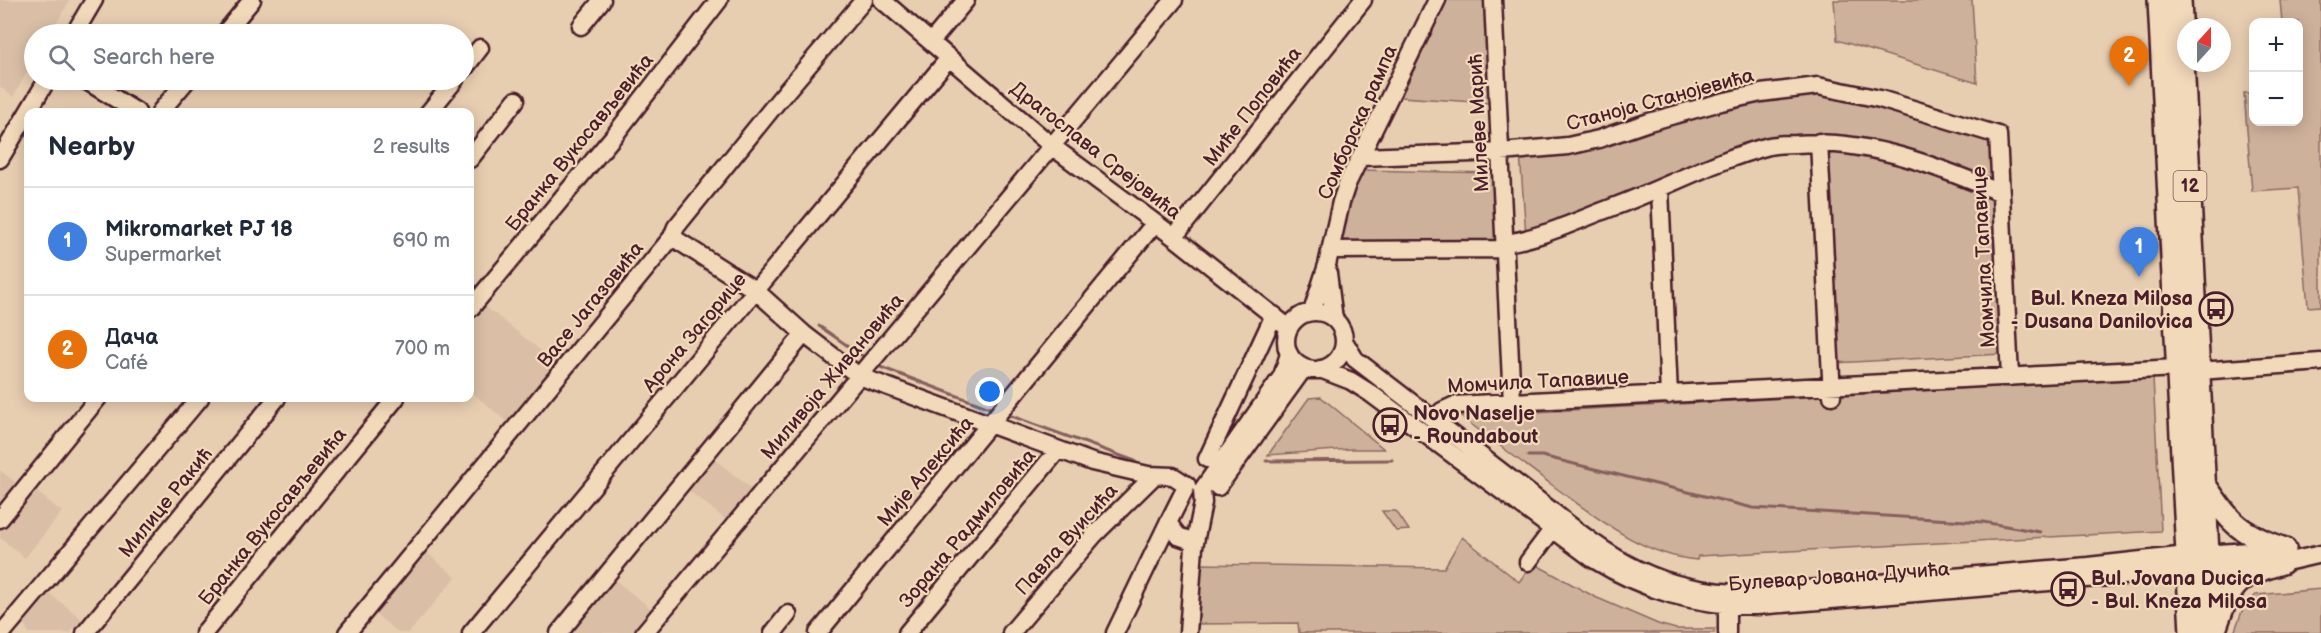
<!DOCTYPE html>
<meta charset="utf-8">
<style>
:root{--surface:#fff;--page:#f2f2f3;--text:#1f2937;--muted:#747a83;--line:#e0e1e3;--accent:#1a73e8}
body{margin:0;font-family:"Balsamiq Sans",sans-serif;background:var(--page);color:var(--text)}
.controls{position:absolute;right:18px;top:18px;display:grid;overflow:hidden;border-radius:12px;box-shadow:0 3px 15px #0003}
.controls button{width:54px;height:54px;display:grid;place-items:center;padding:0;border:0;border-bottom:2px solid var(--line);background:var(--surface);color:var(--text);font:30px sans-serif}
.compass{position:absolute;left:2177px;top:18px;width:54px;height:54px;border-radius:50%;background:var(--surface);box-shadow:0 3px 15px #0003;rotate:21deg}
.you{position:absolute;left:990px;top:392px;width:21px;height:21px;margin:-15px;border:4px solid #fff;border-radius:50%;background:#1a73e8;box-shadow:0 0 0 9px #1a73e833}
.badge{display:grid;place-items:center;width:39px;height:39px;border-radius:50%;background:var(--accent);color:#fff;font-size:20px;font-weight:700}
.pin{position:absolute;translate:-50% -50px;filter:drop-shadow(0 2px 3px #0008)}
.pin::after{content:'';position:absolute;top:32px;width:21px;height:18px;background:inherit;clip-path:polygon(0 0,100% 0,50% 100%)}
.list{margin:0;padding:0;list-style:none}
h2{display:flex;justify-content:space-between;align-items:center;height:78px;margin:0;padding:0 24px;font-size:26px}
h2 small{font-size:20px;font-weight:400;color:var(--muted)}
.list li{display:grid;grid-template-columns:39px 1fr auto;gap:18px;align-items:center;box-sizing:border-box;height:108px;padding:0 24px;border-top:2px solid var(--line)}
.list b{display:block;font-size:22px;white-space:nowrap}
.list p{margin:0;font-size:20px;white-space:nowrap;color:var(--muted)}
.list em{font-size:20px;font-style:normal;color:var(--muted)}
.icon{flex:none;width:33px;height:33px;fill:none;stroke:currentColor;stroke-width:2;stroke-linecap:round;stroke-linejoin:round}
.map{position:relative;flex:none;width:2321px;height:633px;overflow:hidden}
.search{position:absolute;background:var(--surface);box-shadow:0 3px 15px #0003;left:24px;top:24px;width:450px;height:66px;display:flex;align-items:center;gap:15px;box-sizing:border-box;padding:0 21px;border-radius:33px;color:var(--muted);font-size:22px}
.panel{position:absolute;background:var(--surface);box-shadow:0 3px 15px #0003;left:24px;top:108px;width:450px;height:294px;border-radius:12px}
.map>svg:first-child{display:block}
</style>
<div class="map">
<svg width="2321" height="633" viewBox="0 0 2321 633">
<rect width="100%" height="100%" fill="#e8ceb1"/>
<filter id="ink" filterUnits="userSpaceOnUse"><feTurbulence type="fractalNoise" baseFrequency=".0167" numOctaves="2"/><feDisplacementMap in="SourceGraphic" scale="12" xChannelSelector="R" yChannelSelector="G"/><feConvolveMatrix kernelMatrix="1 2 1 2 8 2 1 2 1" color-interpolation-filters="sRGB"/></filter>
<g filter="url(#ink)">
<path fill="#dabfa6" d="M0 0H70L50 34H34V60L13 97 0 87Z
M485 306 559 365 510 424 470 391V326Z
M708 454 756 492 731 524 683 486Z
M0 470 20 486 0 510Z
M32 488 62 512 25 558 0 538V528Z
M427 553 456 577 409 633H399L375 614Z
M610 576 654 611 637 633H565Z
M49 593 82 619 70 633H29L24 624Z"/>
<path fill="#ceb19b" stroke="#8c6863" stroke-width="1.5" d="M1447 0H1485L1489 103 1401 97Z
M1834 0H1972L1977 83 1837 40Z
M2280 0H2321V306L2308 307 2298 188 2252 191 2244 93H2253L2254 122H2298V22H2282Z
M1814 90 1877 103 1995 140 1996 187 1946 164 1769 140 1526 235 1520 154 1725 105Z
M1824 147 1889 157 1997 197 2003 354 1834 363Z
M1361 170 1492 173 1496 243 1337 247Z
M2153 378 2161 531 1698 556 1697 560C1641 555 1596 517 1552 485 1522 462 1491 439 1460 416Z
M1321 397 1384 449H1351L1268 455 1309 398Z
M1382 511H1396L1409 530 1396 531Z
M1462 537 1519 582 1533 563 1595 597 1658 624 1676 629H1714V633H1299L1298 623 1195 624 1198 564 1444 568Z
M2321 589V633H2234L2244 606 2256 595Z"/>
<g fill="none" stroke-linecap="round" stroke-linejoin="round">
<path stroke="#855f5d" stroke-width="3" d="M819 326 867 359
M875 365 995 410
M1006 414 1135 461
M1528 456H1542L1753 508 1983 522 2040 532
M1266 461 1392 460"/>
<g stroke="#4a1f2b" stroke-width="21">
<path id="minor" d="M882 0 1053 147 1174 237 1289 328
M1493 0 1512 403
M581 26 602 0
M74 34 94 0
M224 34 252 0
M931 42 966 0
M464 69 480 48
M85 80 137 112
M160 112 187 80
M429 112 455 80
M1819 142 1832 396
M1361 157 1501 152 1568 146 1599 139 1649 122 1721 102 1761 93 1818 86 1880 99 1998 135 2010 377
M0 159 47 80
M470 159 516 100
M1660 189 1669 395
M672 237 755 290 804 334 859 376 1092 462 1148 475 1173 476 1187 485 1168 523 1178 536 1195 542
M1174 237 1363 0
M1505 243C1542 238 1578 220 1613 207 1665 188 1715 160 1769 146 1778 144 1787 144 1796 144 1867 138 1937 166 2001 193
M1330 250 1505 249
M1328 273 1334 319
M470 309 617 132 719 0
M1312 312 1327 265 1341 202 1347 184 1437 0
M1286 341a29 29 0 1 1 58 0a29 29 0 1 1-58 0Z
M1344 341 1355 359C1407 399 1459 439 1511 479 1596 544 1642 596 1757 593L2088 566 2187 555 2280 549
M1320 369 1351 381 1370 393 1593 559C1647 592 1694 605 1757 606L2282 563 2321 554
M2199 371 2321 362
M1442 426V411L1455 405 2178 368
M1207 459 1274 315
M1218 487 1304 368
M0 519 98 398
M1528 562 1552 530
M1727 595V633
M2 633 200 398
M85 633 277 398
M204 633 396 398
M347 633 672 237 676 227 778 101 864 0
M471 633 949 58
M559 633 804 334
M644 633 1174 0
M773 633 788 614
M818 633 1155 223
M907 633 1058 450
M1011 633 1094 535 1154 476
M1115 633 1168 523
M1188 633 1194 547 1203 503 1202 490 1282 376 1289 354"/>
</g>
<g stroke="#4a1f2b" stroke-width="26">
<path id="major" d="M2159 0 2191 633
M2180 0 2212 633
M2205 485C2232 524 2238 533 2285 549
M2216 627C2231 583 2238 576 2282 563"/>
</g>
<use href="#minor" stroke="#f2d9ba" stroke-width="16"/>
<use href="#major" stroke="#f2d9ba" stroke-width="21"/>
</g>
</g>
<defs>
<g id="bus-ring" transform="scale(1.725)"><circle r="9.5" fill="#f2d9ba" stroke="#4a1f2b" stroke-width="1.5"/><path d="M-5-6H5V4H4V6H2V4H-2V6H-4V4H-5ZM-3.5-4V0h7V-4ZM-3.5 1.2v1.5H-2V1.2ZM2 1.2v1.5H3.5V1.2Z" fill="#4a1f2b"/></g>
</defs>
<g fill-rule="evenodd">
<use href="#bus-ring" x="2216" y="309"/>
<use href="#bus-ring" x="1390" y="425"/>
<use href="#bus-ring" x="2068" y="589"/>
</g>
<g text-anchor="middle" stroke-width="4.5" stroke-linejoin="round" paint-order="stroke">
<rect fill="#f2d9ba" stroke="#7c5756" stroke-width="1.5" x="2173.5" y="171" width="33" height="30" rx="4.5"/>
<g font-size="18" font-weight="bold" fill="#4a1f2b">
<text x="2190" y="192">12</text>
</g>
<g font-size="20" fill="#4a1f2b" stroke="#f2d9ba">
<text transform="translate(1660 99) rotate(-15)" y="7">Станоја Станојевића</text>
<text transform="translate(1252 106) rotate(-52)" y="7">Миће Поповића</text>
<text transform="translate(1357 122) rotate(-66)" y="7">Сомборска рампа</text>
<text transform="translate(1478 123) rotate(-93)" y="7">Милеве Марић</text>
<text transform="translate(579 142) rotate(-51)" y="7">Бранка Вукосављевића</text>
<text transform="translate(1096 150) rotate(38)" y="7">Драгослава Срејовића</text>
<text transform="translate(1983 257) rotate(-93)" y="7">Момчила Тапавице</text>
<text transform="translate(590 304) rotate(-51)" y="7">Васе Јагазовића</text>
<text transform="translate(694 332) rotate(-50)" y="7">Арона Загорице</text>
<text transform="translate(832 376) rotate(-50)" y="7">Миливоја Живановића</text>
<text transform="translate(1538 381) rotate(-3)" y="7">Момчила Тапавице</text>
<text transform="translate(925 471) rotate(-50)" y="7">Мије Алексића</text>
<text transform="translate(165 502) rotate(-51)" y="7">Милице Ракић</text>
<text transform="translate(272 516) rotate(-51)" y="7">Бранка Вукосављевића</text>
<text transform="translate(967 528) rotate(-50)" y="7">Зорана Радмиловића</text>
<text transform="translate(1066 539) rotate(-48)" y="7">Павла Вуисића</text>
<text transform="translate(1839 576) rotate(-4)" y="7">Булевар Јована Дучића</text>
</g>
<g font-size="20" font-weight="bold" fill="#4a1f2b" stroke="#f2d9ba" text-anchor="start">
<text x="2193" y="305" text-anchor="end">Bul. Kneza Milosa<tspan x="2193" dy="23">- Dusana Danilovica</tspan></text>
<text x="1413" y="420">Novo Naselje<tspan x="1413" dy="23">- Roundabout</tspan></text>
<text x="2091" y="585">Bul. Jovana Ducica<tspan x="2091" dy="23">- Bul. Kneza Milosa</tspan></text>
</g>
</g>
</svg>
<div class="controls">
<button>+</button>
<button>−</button>
</div>
<svg class="compass" viewBox="-18 -18 36 36"><path d="M0-13l5 13h-10z" fill="#e53935"/><path d="M0 13l5-13h-10z" fill="#747a83"/></svg>
<div class="you"></div>
<div class="pin badge" style="left:2139px;top:277px;background:#3f7fe0">1</div>
<div class="pin badge" style="left:2129px;top:86px;background:#e8710a">2</div>
<div class="search"><svg class="icon" aria-label="search" viewBox="0 0 24 24"><circle cx="10" cy="10" r="6"/><path d="M15 15l6 6"/></svg>Search here</div>
<section class="panel">
<h2>Nearby<small>2 results</small></h2>
<ul class="list">
<li><span class="badge" style="background:#3f7fe0">1</span><div><b>Mikromarket PJ 18</b><p>Supermarket</p></div><em>690 m</em></li>
<li><span class="badge" style="background:#e8710a">2</span><div><b>Дача</b><p>Café</p></div><em>700 m</em></li>
</ul>
</section>
</div>
